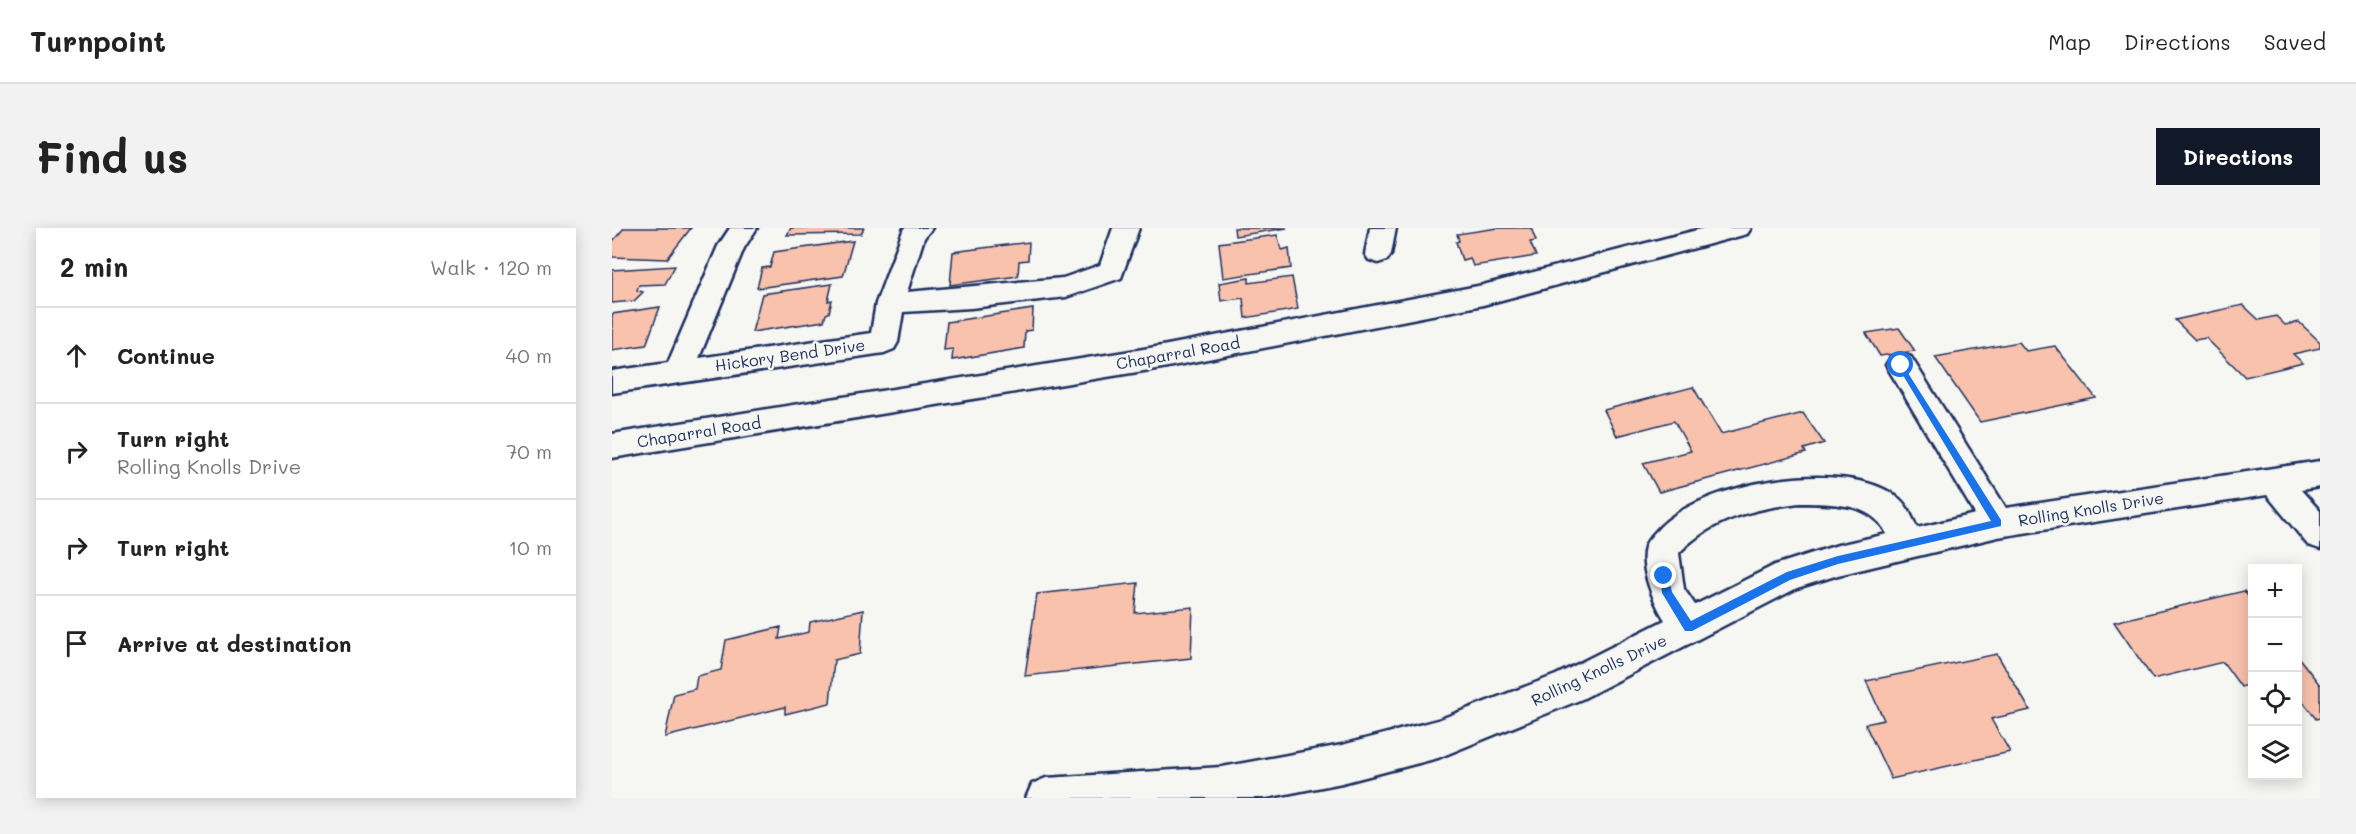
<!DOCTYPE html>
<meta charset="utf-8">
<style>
:root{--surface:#fff;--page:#f2f2f2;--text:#222;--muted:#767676;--line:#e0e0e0;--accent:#111827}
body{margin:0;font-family:Mali,sans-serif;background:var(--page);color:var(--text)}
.controls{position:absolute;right:18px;bottom:18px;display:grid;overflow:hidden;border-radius:0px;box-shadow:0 3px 15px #0003}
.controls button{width:54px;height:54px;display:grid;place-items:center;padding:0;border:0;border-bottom:2px solid var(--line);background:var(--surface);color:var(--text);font:30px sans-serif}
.stop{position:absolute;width:18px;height:18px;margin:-14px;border:4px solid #1a73e8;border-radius:50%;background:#fff}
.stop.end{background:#1a73e8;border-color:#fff;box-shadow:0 2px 6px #0008}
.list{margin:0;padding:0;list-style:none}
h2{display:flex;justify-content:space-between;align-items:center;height:78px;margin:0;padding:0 24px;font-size:26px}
h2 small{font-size:20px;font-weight:400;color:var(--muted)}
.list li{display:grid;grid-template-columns:39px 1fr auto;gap:18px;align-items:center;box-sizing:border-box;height:96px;padding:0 24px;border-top:2px solid var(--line)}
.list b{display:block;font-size:22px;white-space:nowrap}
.list p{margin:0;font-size:20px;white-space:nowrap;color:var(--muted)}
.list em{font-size:20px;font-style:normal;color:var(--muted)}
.icon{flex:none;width:33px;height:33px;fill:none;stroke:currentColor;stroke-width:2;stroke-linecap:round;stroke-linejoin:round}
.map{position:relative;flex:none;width:1708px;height:570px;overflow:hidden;border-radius:0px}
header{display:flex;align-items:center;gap:36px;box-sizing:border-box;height:84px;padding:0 30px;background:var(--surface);border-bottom:2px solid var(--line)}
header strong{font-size:28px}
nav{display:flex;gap:33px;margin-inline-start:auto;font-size:21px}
.intro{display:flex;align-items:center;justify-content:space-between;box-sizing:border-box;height:144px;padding:0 36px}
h1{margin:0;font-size:42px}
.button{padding:15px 27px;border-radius:0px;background:var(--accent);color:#fff;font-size:21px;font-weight:700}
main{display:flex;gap:36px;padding:0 36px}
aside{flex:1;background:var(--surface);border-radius:0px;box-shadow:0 3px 15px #0003}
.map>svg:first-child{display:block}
</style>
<header>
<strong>Turnpoint</strong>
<nav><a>Map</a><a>Directions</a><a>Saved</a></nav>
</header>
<div class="intro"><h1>Find us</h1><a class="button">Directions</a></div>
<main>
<aside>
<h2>2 min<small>Walk · 120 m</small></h2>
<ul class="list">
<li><svg class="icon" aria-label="ahead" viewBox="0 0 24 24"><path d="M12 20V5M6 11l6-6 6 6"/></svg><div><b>Continue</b></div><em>40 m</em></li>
<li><svg class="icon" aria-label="right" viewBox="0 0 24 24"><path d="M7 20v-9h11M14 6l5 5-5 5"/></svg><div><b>Turn right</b><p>Rolling Knolls Drive</p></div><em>70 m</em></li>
<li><svg class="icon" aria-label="right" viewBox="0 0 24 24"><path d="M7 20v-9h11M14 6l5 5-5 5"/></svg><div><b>Turn right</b></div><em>10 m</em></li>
<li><svg class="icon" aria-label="arrive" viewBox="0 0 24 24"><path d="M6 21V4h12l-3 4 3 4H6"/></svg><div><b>Arrive at destination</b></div></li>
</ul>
</aside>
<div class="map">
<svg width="1708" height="570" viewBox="0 0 1708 570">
<rect width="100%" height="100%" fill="#f6f6f2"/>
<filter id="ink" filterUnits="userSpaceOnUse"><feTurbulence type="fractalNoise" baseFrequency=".0167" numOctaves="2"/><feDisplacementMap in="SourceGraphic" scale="12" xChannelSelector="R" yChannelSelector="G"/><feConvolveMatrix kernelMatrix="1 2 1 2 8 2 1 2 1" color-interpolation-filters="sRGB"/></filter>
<g filter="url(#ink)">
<path fill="#f9c2ad" stroke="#1b2f5e" stroke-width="1.5" d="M12 0H79L55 31 0 29V14Z
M179 0H252L249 6 175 7Z
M622 0H675L623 8Z
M886 0H919L924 13 918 14 924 28 861 38 858 30 850 32 844 14 847 13 845 6Z
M665 7 670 22 677 20 679 40 611 50 607 15Z
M241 13 231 48 145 60 150 40 158 39 162 24Z
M417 14 416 32 407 33 406 48 338 57 341 24Z
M63 38 53 56 27 57 25 62 31 64 22 73 0 75V42Z
M680 49 686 81 633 90 631 70 609 73 607 55 637 50V55Z
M220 56 216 73 220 72 217 85 214 86 212 93 140 104 150 66Z
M1631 77 1647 92 1664 88 1673 97 1687 94 1708 114V120L1681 126 1691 135 1633 149 1594 110 1583 112 1563 92Z
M48 79 34 117 0 122V86Z
M421 81 420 102 413 103 412 120 340 132 341 121 332 122 335 94Z
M1287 100 1303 123 1268 128 1254 105Z
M1407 114 1414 123 1443 118 1484 170 1368 194 1323 129Z
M1081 159 1109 206 1191 185 1212 215 1192 221 1194 225 1047 264 1031 235 1079 223 1062 193 1005 208 992 182Z
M526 355 523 385 581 379 579 430 413 448 425 366Z
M1632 363 1640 373V456L1629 459 1611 434 1541 451 1502 394Z
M251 382 248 426 222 432 218 475 173 486V479L53 509 62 466 83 461 85 448 109 442 114 412 169 399 167 411 197 404 198 394Z
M1385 426 1418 482 1379 491 1398 524 1279 551 1253 496 1272 492 1254 453Z
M1686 429 1708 457V490L1704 491 1686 467Z"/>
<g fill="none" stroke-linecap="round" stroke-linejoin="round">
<g stroke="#1b2f5e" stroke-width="5">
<path id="minor" d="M118 0H145L132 20 87 130 259 105 264 75 292 0H320L312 10 295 64 451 50 488 37 501 0H527L509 50 454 69 359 80 291 84 286 114 282 121 272 125 0 165V143L56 135 106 18Z
M758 0H784L779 26 775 32 766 35 757 32 753 26Z
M1289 126 1299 129 1394 280 1708 233V259L1689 262 1708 283V321L1696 317 1655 267 1386 309 1226 347 1185 360 970 471 826 530 730 555 654 570H414L420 556 434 550 610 539 730 517 826 492 944 447 1053 392C1042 375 1027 340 1033 319 1035 311 1043 305 1049 298 1094 254 1233 229 1285 269 1295 276 1300 289 1305 300L1363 286 1274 137 1279 129ZM1187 275C1219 276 1259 273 1275 306L1226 317 1163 337 1083 377 1072 361 1067 325C1099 291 1141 281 1187 275Z"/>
</g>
<g stroke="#1b2f5e" stroke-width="5">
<path id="major" d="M1093 0H1139L1135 6 871 77 550 140 0 230V206L550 118 871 57Z"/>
</g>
<use href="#minor" fill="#f6f6f2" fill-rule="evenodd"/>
<use href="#major" fill="#f6f6f2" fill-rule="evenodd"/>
</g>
</g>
<path fill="#1a73e8" d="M1289 134 1389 292V298L1226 336 1178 352 1080 403H1073L1050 365 1048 345H1056L1060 364 1079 393 1175 344 1226 328 1379 293 1286 139V135Z"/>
<g text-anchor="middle" stroke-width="5" stroke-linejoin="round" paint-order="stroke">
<g font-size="16" fill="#1b2f5e" stroke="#f6f6f2">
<text transform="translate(566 125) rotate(-10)" y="6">Chaparral Road</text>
<text transform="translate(178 127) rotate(-8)" y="6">Hickory Bend Drive</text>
<text transform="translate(87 204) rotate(-9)" y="6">Chaparral Road</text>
<text transform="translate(1479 281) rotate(-9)" y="6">Rolling Knolls Drive</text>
<text transform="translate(987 442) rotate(-25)" y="6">Rolling Knolls Drive</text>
</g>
</g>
</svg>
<div class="controls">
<button>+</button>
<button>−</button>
<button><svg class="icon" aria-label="locate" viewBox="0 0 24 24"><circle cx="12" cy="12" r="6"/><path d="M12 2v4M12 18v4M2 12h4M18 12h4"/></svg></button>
<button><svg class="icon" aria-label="layers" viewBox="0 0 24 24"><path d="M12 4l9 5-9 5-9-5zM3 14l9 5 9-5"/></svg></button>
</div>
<div class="stop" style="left:1289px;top:137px"></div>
<div class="stop end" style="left:1052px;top:348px"></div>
</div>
</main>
